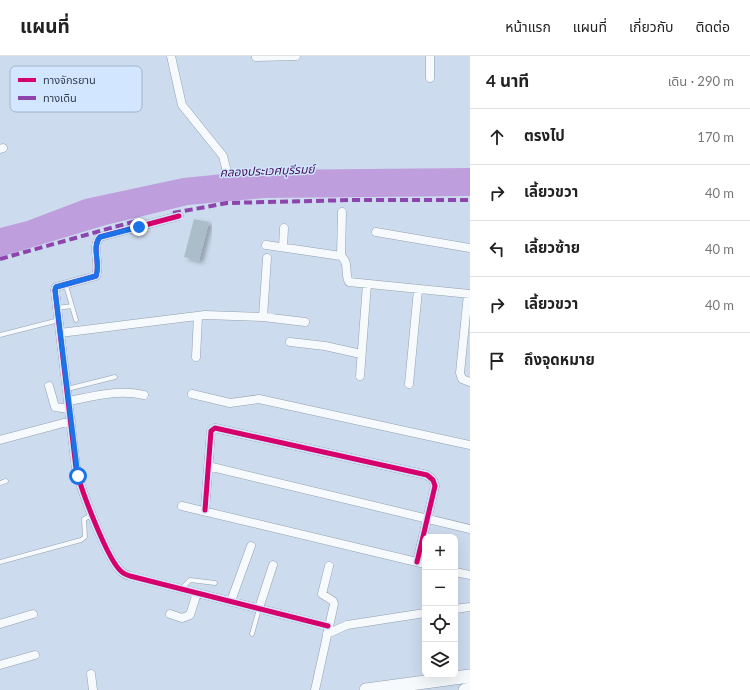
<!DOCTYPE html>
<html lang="th">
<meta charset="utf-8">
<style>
:root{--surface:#fff;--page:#f6f6f6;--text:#222;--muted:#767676;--line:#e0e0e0}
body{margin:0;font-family:Lato,"Noto Sans Thai",sans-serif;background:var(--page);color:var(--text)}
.controls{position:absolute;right:12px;bottom:12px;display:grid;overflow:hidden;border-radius:8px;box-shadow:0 4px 16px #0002}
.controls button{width:36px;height:36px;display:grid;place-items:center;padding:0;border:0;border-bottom:1px solid var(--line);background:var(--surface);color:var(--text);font:20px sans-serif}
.stop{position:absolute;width:12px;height:12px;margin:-9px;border:3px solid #1a73e8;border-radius:50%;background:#fff}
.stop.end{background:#1a73e8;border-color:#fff;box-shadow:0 1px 4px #0008}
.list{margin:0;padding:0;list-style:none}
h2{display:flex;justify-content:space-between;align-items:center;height:52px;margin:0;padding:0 16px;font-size:17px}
h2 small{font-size:13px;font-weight:400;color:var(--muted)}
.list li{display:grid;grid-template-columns:26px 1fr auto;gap:12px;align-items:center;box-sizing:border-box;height:56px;padding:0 16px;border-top:1px solid var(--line)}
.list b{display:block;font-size:15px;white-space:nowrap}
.list em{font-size:13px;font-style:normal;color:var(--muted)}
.icon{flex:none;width:22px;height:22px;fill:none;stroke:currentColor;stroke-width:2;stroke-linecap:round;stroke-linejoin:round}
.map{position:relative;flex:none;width:470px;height:634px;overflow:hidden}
header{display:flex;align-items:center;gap:24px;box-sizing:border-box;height:56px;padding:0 20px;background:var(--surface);border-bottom:1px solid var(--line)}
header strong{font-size:19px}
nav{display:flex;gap:22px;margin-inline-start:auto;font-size:14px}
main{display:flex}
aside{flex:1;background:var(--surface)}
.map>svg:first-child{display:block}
</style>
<header>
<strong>แผนที่</strong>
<nav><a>หน้าแรก</a><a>แผนที่</a><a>เกี่ยวกับ</a><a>ติดต่อ</a></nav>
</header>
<main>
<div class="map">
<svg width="470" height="634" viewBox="0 0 470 634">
<defs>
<filter id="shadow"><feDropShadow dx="4" dy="2.5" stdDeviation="2" flood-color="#0004"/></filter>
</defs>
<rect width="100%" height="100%" fill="#ccdbed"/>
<path fill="#be9edd" d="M470 112V140L264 142 188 149 106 169 0 201V172L27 165 85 143 183 122 263 114Z"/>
<path fill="#acbdca" filter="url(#shadow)" d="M194 163 209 166 199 205 184 201Z"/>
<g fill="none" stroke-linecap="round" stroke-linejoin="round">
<g stroke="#93a0af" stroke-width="5">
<path id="lane" d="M67 233 76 264
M57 252 72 250
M0 279 59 264
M67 333 115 321
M0 427 6 425
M0 506 81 484 85 481 84 463 92 459
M182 532 190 524 215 527
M252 578 259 553"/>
</g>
<g stroke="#93a0af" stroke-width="9">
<path id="street" d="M171 0 182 49 223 100 227 116
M430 0V22
M256 1 296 0
M0 93 3 92
M179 160 100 181C91 191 101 208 96 220L56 231 55 234 76 412C80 431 108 506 122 516 124 518 127 519 130 520L328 570
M376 176 470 192
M266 189 341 200C350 207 344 218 349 226L470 238
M283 191 284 172
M341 200 342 156
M468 238 460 317 462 323 470 326
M263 261 267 202
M60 277 205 259 263 261 305 266
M290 286 325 290 361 298
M196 301 198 260
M360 320 367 228
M409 328 418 234
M49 330 55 351 69 353
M192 338 230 347 259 343 470 389
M69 345C95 340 118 333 144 339
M0 384 71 365
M208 410 470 473
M182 450 425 508
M205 454 211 375 215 372 427 419 433 424 435 430 417 506
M455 516 470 519
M231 545 251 490
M259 552 273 509
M455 553 470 551
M170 558 182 562 190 559 197 537
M0 568 33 558
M327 578 347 569 425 557
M0 609 35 599
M91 618 93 634
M315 634 334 548 333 545 322 538 329 510"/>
</g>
<g stroke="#93a0af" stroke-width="14">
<path id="primary" d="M366 634 470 620
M465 634 470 633"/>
</g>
<use href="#lane" stroke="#f7fafc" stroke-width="4"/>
<use href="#street" stroke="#f7fafc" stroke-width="8"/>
<use href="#primary" stroke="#f7fafc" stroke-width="13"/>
<path stroke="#8e44ad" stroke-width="4" stroke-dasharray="8 4" stroke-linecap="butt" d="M173 157 227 147 353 144H470
M0 203 136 165"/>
<g stroke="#d2e6ff" stroke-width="8">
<path id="cycleway" d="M179 160 100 181C91 191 101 208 96 220L56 231 55 234 76 412C80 431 108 506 122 516 124 518 127 519 130 520L328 570
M205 454 211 375 215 372 427 419 433 424 435 430 417 506"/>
</g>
<use href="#cycleway" stroke="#d6006c" stroke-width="5"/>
</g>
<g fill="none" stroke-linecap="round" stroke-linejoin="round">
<path stroke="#1a73e8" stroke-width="5" d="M78 420 55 234 56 231 96 220C101 208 91 191 100 181L139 171"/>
</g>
<g text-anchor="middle" stroke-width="3" stroke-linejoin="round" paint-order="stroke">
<g font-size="12" font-style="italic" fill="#420f59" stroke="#d2e6ff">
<text transform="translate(267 115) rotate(-2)" y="4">คลองประเวศบุรีรมย์</text>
</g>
</g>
<rect x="10" y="10" width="132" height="46" rx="6" fill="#d2e6ff" stroke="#a1b4ca" stroke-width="1"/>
<rect x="18" y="22" width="18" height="4" fill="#d6006c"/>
<rect x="18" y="40" width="18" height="4" fill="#8e44ad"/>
<g font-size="11" fill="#303e4e">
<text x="43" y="28">ทางจักรยาน</text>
<text x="43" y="46">ทางเดิน</text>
</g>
</svg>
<div class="controls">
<button>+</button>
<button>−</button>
<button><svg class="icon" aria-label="locate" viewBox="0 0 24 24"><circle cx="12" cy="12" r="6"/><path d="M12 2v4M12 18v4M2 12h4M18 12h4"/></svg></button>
<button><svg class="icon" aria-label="layers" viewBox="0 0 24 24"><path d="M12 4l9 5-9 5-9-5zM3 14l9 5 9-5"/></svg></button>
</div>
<div class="stop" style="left:78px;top:420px"></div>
<div class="stop end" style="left:139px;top:171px"></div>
</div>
<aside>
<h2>4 นาที<small>เดิน · 290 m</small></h2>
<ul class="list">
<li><svg class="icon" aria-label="ahead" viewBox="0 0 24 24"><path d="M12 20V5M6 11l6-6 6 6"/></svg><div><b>ตรงไป</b></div><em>170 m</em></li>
<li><svg class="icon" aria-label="right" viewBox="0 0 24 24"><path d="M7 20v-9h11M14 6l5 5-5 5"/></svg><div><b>เลี้ยวขวา</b></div><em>40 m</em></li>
<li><svg class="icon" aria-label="left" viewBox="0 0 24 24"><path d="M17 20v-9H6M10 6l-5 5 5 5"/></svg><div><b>เลี้ยวซ้าย</b></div><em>40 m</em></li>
<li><svg class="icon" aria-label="right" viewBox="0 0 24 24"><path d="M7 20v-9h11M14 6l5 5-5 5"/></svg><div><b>เลี้ยวขวา</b></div><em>40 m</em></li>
<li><svg class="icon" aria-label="arrive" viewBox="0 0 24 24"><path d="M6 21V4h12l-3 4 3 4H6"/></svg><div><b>ถึงจุดหมาย</b></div></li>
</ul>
</aside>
</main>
